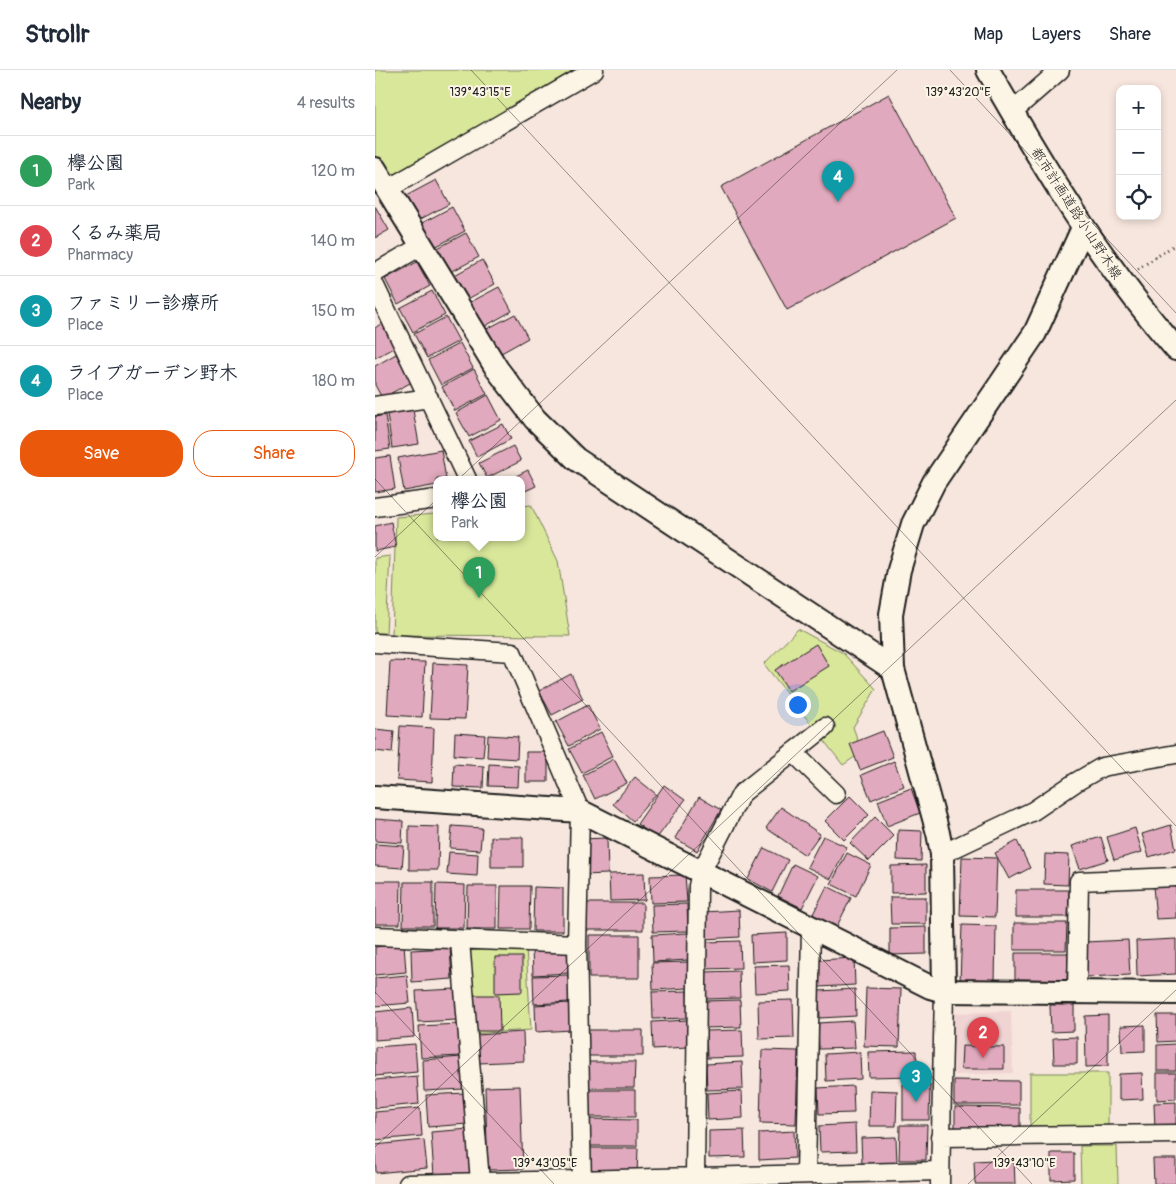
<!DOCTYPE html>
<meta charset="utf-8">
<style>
:root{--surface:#fff;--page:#f2f2f3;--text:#1f2937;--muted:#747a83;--line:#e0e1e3;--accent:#ea580c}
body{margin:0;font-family:Pangolin,"Klee One",sans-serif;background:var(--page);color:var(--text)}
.controls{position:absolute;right:15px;top:15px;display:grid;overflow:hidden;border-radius:10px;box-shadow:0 2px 8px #0003}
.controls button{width:45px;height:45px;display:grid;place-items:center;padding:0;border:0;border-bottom:1px solid var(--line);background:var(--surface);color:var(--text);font:25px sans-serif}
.you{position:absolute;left:422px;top:634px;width:18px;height:18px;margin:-12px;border:4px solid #fff;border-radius:50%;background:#1a73e8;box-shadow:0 0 0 8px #1a73e833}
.badge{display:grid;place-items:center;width:32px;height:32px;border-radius:50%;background:var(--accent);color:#fff;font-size:16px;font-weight:700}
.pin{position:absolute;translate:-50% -41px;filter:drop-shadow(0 1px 2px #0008)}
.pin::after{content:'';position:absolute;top:26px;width:18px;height:15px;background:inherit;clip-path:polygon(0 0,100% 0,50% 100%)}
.popup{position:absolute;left:58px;top:406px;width:92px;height:65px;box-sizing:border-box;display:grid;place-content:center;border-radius:10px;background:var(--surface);filter:drop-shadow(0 1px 4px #0005);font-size:16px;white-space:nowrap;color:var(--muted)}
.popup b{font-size:19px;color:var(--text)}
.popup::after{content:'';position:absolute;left:50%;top:100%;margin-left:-10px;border:10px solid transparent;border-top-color:var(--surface)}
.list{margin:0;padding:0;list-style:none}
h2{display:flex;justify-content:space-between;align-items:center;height:65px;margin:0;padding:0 20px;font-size:21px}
h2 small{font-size:16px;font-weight:400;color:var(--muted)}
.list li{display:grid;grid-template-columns:32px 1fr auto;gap:15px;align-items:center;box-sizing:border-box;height:70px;padding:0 20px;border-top:1px solid var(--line)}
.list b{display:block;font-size:19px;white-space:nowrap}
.list p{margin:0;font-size:16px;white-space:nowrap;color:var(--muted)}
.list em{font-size:16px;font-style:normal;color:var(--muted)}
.actions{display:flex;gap:10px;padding:15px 20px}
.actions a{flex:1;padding:11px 0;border:1px solid var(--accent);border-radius:20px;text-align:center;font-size:18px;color:var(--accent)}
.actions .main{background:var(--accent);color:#fff}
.icon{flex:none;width:28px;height:28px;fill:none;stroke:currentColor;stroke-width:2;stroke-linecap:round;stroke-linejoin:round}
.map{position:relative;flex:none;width:801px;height:1114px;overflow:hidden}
header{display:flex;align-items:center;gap:30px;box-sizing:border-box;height:70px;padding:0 25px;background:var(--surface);border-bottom:1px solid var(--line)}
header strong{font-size:24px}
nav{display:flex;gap:28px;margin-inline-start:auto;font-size:18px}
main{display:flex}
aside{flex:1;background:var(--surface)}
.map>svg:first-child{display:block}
</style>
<header>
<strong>Strollr</strong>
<nav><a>Map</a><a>Layers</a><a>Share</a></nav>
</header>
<main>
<aside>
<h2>Nearby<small>4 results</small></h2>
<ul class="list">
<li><span class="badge" style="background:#2e9e5b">1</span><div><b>欅公園</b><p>Park</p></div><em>120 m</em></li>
<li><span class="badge" style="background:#e0444e">2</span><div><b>くるみ薬局</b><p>Pharmacy</p></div><em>140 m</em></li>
<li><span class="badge" style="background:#0f9aa8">3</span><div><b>ファミリー診療所</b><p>Place</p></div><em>150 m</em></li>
<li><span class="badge" style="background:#0f9aa8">4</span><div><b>ライブガーデン野木</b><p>Place</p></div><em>180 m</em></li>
</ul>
<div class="actions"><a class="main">Save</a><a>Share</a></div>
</aside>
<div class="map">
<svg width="801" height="1114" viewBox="0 0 801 1114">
<rect width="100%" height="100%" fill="#f7e6dd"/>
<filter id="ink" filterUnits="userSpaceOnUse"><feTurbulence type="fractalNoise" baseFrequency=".02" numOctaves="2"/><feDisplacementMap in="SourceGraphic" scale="10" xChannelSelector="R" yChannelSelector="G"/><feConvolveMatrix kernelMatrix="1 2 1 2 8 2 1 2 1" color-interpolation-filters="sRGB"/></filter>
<g filter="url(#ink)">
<path fill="#f0d4d3" d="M636 941 638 1003 579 1005 577 943Z"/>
<path fill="#d9e79a" stroke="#7a825b" d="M0 0H199L13 110 0 86Z
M156 435 183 491 195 566 17 565 21 447 61 444 62 467H146L147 436Z
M15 486 11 563H0V488Z
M423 559 468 583 501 619 478 657 487 682 468 695 389 594Z
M151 877 156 960 95 964 90 881Z
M655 1003H733V1056H655Z
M705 1076H742L743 1114H706Z"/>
<path fill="#e1a9bd" stroke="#1c1c1c" d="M514 24 581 148 412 240 346 117Z
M61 110 74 134 42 151 29 127Z
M0 136 14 160 0 168Z
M77 137 90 161 58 178 45 154Z
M91 163 104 187 72 204 59 180Z
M107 190 120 214 89 231 76 207Z
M42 192 55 216 23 234 10 209Z
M124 217 137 241 105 259 92 234Z
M57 221 70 245 38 262 25 238Z
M140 244 153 268 121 286 108 261Z
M71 247 84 271 52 288 39 264Z
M7 253 20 277 0 288V258Z
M85 273 98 298 66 315 53 290Z
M21 284 37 312 7 328 0 315V296Z
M99 299 112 324 80 341 67 317Z
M113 325 126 350 94 367 81 343Z
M38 340 44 374 17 378 12 344Z
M10 345 15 379 0 381V347Z
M128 354 136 369 102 387 94 371Z
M138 376 146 391 112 408 104 393Z
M66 380 71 409H62V415L29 421 23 388Z
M15 386 20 419 0 422V388Z
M153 400 161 416 146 423V409H135Z
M16 452 21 477 0 481V456Z
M441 574 454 596 414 621 400 600Z
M15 591 50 592 47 647 12 645Z
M58 593 93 595 90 649 55 648Z
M196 604 208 629 177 645 164 621Z
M213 635 225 659 194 676 181 652Z
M25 656 59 658 57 712 22 710Z
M0 659 19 661 17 683 0 681Z
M508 661 518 687 485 700 475 674Z
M226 662 238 686 207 703 194 679Z
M80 663 110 665 108 687 79 685Z
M113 665 143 667 142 689 112 687Z
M151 682H173V712H151Z
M239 689 252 713 220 729 208 705Z
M519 691 529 716 496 730 486 705Z
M79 694 109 696 108 718 78 717Z
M114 694 144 696 143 717 113 716Z
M260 707 281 724 258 751 238 734Z
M289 715 310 730 282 768 262 754Z
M536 718 545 743 512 756 503 731Z
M475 726 494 745 469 770 450 751Z
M324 727 346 740 322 781 300 768Z
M406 737 445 764 430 785 391 758Z
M500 747 519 766 494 791 475 773Z
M0 749 28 751 27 773 0 771Z
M796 755 801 779 774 787 767 764Z
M34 756 64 757 63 800H34Z
M77 756 107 758 105 780 75 778Z
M760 758 767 782 739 790 732 767Z
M523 760 547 761 546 791 522 790Z
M448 766 472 777 456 809 432 797Z
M116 767H148V797H116Z
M726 767 733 790 705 799 697 776Z
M232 768 233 804 207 805 205 769Z
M642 771 655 798 634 809 620 783Z
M0 774 29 776 27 798 0 796Z
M389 778 413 790 397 822 373 809Z
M74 782 103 784 102 806 72 804Z
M472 783 496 795 481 826 456 814Z
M670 784 694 785 693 815 669 814Z
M587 787 622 788 620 847 585 846Z
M418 794 443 806 427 838 403 826Z
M551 795V822L516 823V796Z
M269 803 270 830 235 831 234 804Z
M310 805 312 832 276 833 275 806Z
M0 811H26L25 854H0Z
M29 812H58V856H28Z
M61 814 90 815 89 858H60Z
M801 815V848L781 849 778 816Z
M93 816H122V859H92Z
M126 816H155L154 859H125Z
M452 816 476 828 460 860 436 848Z
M159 817 188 818V861H158Z
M641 820H694L693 847H641Z
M515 827H551V854H516Z
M210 833H268V860H211Z
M312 834 313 861 278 862 277 835Z
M364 840 365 867 329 869 328 842Z
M639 853H692L691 880H639Z
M587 855 621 856 620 914 585 913Z
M551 857V884L515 885V858Z
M313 863V890L278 892 277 865Z
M412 863V890L377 892 376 865Z
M214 865H264V908H214Z
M801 869V904L762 906 761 871Z
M753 870 755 905 711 907 710 872Z
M365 871 366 898 331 899 330 872Z
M29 874 31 902 0 905V877Z
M192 876 193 903 158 905 157 878Z
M75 878 77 909 37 912 36 880Z
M640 883H693L692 910 640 909Z
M120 887H147V922L120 923Z
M479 888 480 915 444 917 443 890Z
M313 892V918L278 920 277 893Z
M414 895 415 921 380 923 379 896Z
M364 901 365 928 330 929 329 902Z
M32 905 35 933 0 936V908Z
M193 905 194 932 159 934 158 906Z
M491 918 526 919 524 977 489 976Z
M81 919 82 950 43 952 41 921Z
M480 919 481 946 445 948 444 921Z
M312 921 313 948 278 949 277 922Z
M97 925H124L125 961H98Z
M365 930 366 957 330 958 329 931Z
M418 930 419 968 384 969 383 931Z
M195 933 197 960 161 962 160 935Z
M675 935H699V961L676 962Z
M37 938 39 967 0 970V942Z
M733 945V996L711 997 710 946Z
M782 945H801V971L783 972Z
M313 950V977L278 979 277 952Z
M478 951 480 978 444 979 443 953Z
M84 954 86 986 46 988 44 956Z
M770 955V981L747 982 746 956Z
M211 960H268V986H211Z
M367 960 368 987 332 988 331 961Z
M148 962 149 991 104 993 102 965Z
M702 967V994H679L678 968Z
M40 974 42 1002 0 1006V977Z
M801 974V1001H782V975Z
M587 976 629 977V999H586Z
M387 980 423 981 421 1054 385 1053Z
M541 981 542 1006 494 1007 493 982Z
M485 982 486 1009 451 1011 450 984Z
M87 987 89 1019 49 1021 48 990Z
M210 992H260L259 1018H210Z
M367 992 368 1019 332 1020 331 994Z
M767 1003 768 1029 744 1030V1004Z
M782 1003H801V1029L782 1030Z
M42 1006 44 1034 0 1038V1010Z
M579 1010 644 1011V1035H579Z
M528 1014 555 1015 554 1050H528Z
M145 1016 148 1099 113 1100 110 1017Z
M478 1016 479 1043 444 1044 443 1018Z
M210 1020H260V1047H211Z
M495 1020 522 1021 521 1056H494Z
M367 1021 368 1048 333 1050 332 1023Z
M90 1023 92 1054 53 1057 51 1025Z
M801 1032V1058L780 1059 779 1033Z
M580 1037 645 1038V1062H580Z
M45 1038 47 1066 0 1070V1042Z
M213 1049 262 1050V1076H213Z
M480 1054 481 1081 445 1082 444 1056Z
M525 1055H552L551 1090H524Z
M95 1059 98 1103 59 1106 56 1062Z
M369 1060 370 1087 334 1088V1061Z
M419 1061 420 1088 384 1090V1063Z
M521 1067 522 1094 487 1095 486 1068Z
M49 1070 52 1098 1 1103 0 1075Z
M213 1078H263L262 1105 213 1104Z
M676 1083H699V1109L676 1110Z
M639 1089 640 1114H600L599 1091Z
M778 1089H801V1114H779Z"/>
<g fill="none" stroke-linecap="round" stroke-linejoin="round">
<g stroke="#1c1c1c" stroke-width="21">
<path id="minor" d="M637 42 685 0
M11 120 219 0
M0 203 46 176
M0 216 92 409
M0 336 54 328
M0 437 62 429
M0 573 137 582 205 741 202 874 207 1114
M418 682 461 724
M567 784 658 741 701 712 727 697 801 684
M0 866 202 874
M85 871 105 1111
M702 923 704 811 801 807
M565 1067 801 1064
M431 1104 436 858
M320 1107 323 816 326 802 366 724 450 657
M33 1114 564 1101
M565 1114 569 921"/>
</g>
<g stroke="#1c1c1c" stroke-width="26">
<path id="tertiary" d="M613 0C669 98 727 194 801 279
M0 99 122 299 160 349 201 389 518 599
M0 727 205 741 555 917 569 921 801 923
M569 921 567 784 563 763 518 599 516 544 524 500 538 454 559 412 660 263 708 158"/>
</g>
<path stroke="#1c1c1c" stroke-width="3" stroke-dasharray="1 4" stroke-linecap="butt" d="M763 199 801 174"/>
<use href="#minor" stroke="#fcf5e5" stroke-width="18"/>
<use href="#tertiary" stroke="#fcf5e5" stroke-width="22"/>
</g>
</g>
<path fill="none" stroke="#1c1c1c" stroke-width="1" stroke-opacity="0.45" d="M96 0 801 756M575 0 801 243M0 409 657 1114M0 487 522 0M0 922 179 1114M0 1077 801 330M593 1114 801 920"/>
<g text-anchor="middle" stroke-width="4" stroke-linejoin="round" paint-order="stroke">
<g font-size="14" fill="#1c1c1c" stroke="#fcf5e5">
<text transform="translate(702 143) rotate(57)" y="5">都市計画道路小山野木線</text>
</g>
</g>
<g font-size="12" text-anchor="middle" fill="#1c1c1c" stroke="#fcf5e5" stroke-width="4" stroke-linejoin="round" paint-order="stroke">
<text x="105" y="26">139°43'15"E</text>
<text x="583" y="26">139°43'20"E</text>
<text x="170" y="1097">139°43'05"E</text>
<text x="649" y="1097">139°43'10"E</text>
</g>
</svg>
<div class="controls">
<button>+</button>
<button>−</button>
<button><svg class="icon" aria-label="locate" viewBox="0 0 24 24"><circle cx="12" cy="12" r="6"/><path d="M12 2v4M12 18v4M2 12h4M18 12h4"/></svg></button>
</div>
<div class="you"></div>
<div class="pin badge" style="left:104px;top:528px;background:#2e9e5b">1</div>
<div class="popup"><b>欅公園</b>Park</div>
<div class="pin badge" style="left:608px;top:988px;background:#e0444e">2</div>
<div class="pin badge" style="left:541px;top:1032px;background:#0f9aa8">3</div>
<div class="pin badge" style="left:463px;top:132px;background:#0f9aa8">4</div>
</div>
</main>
